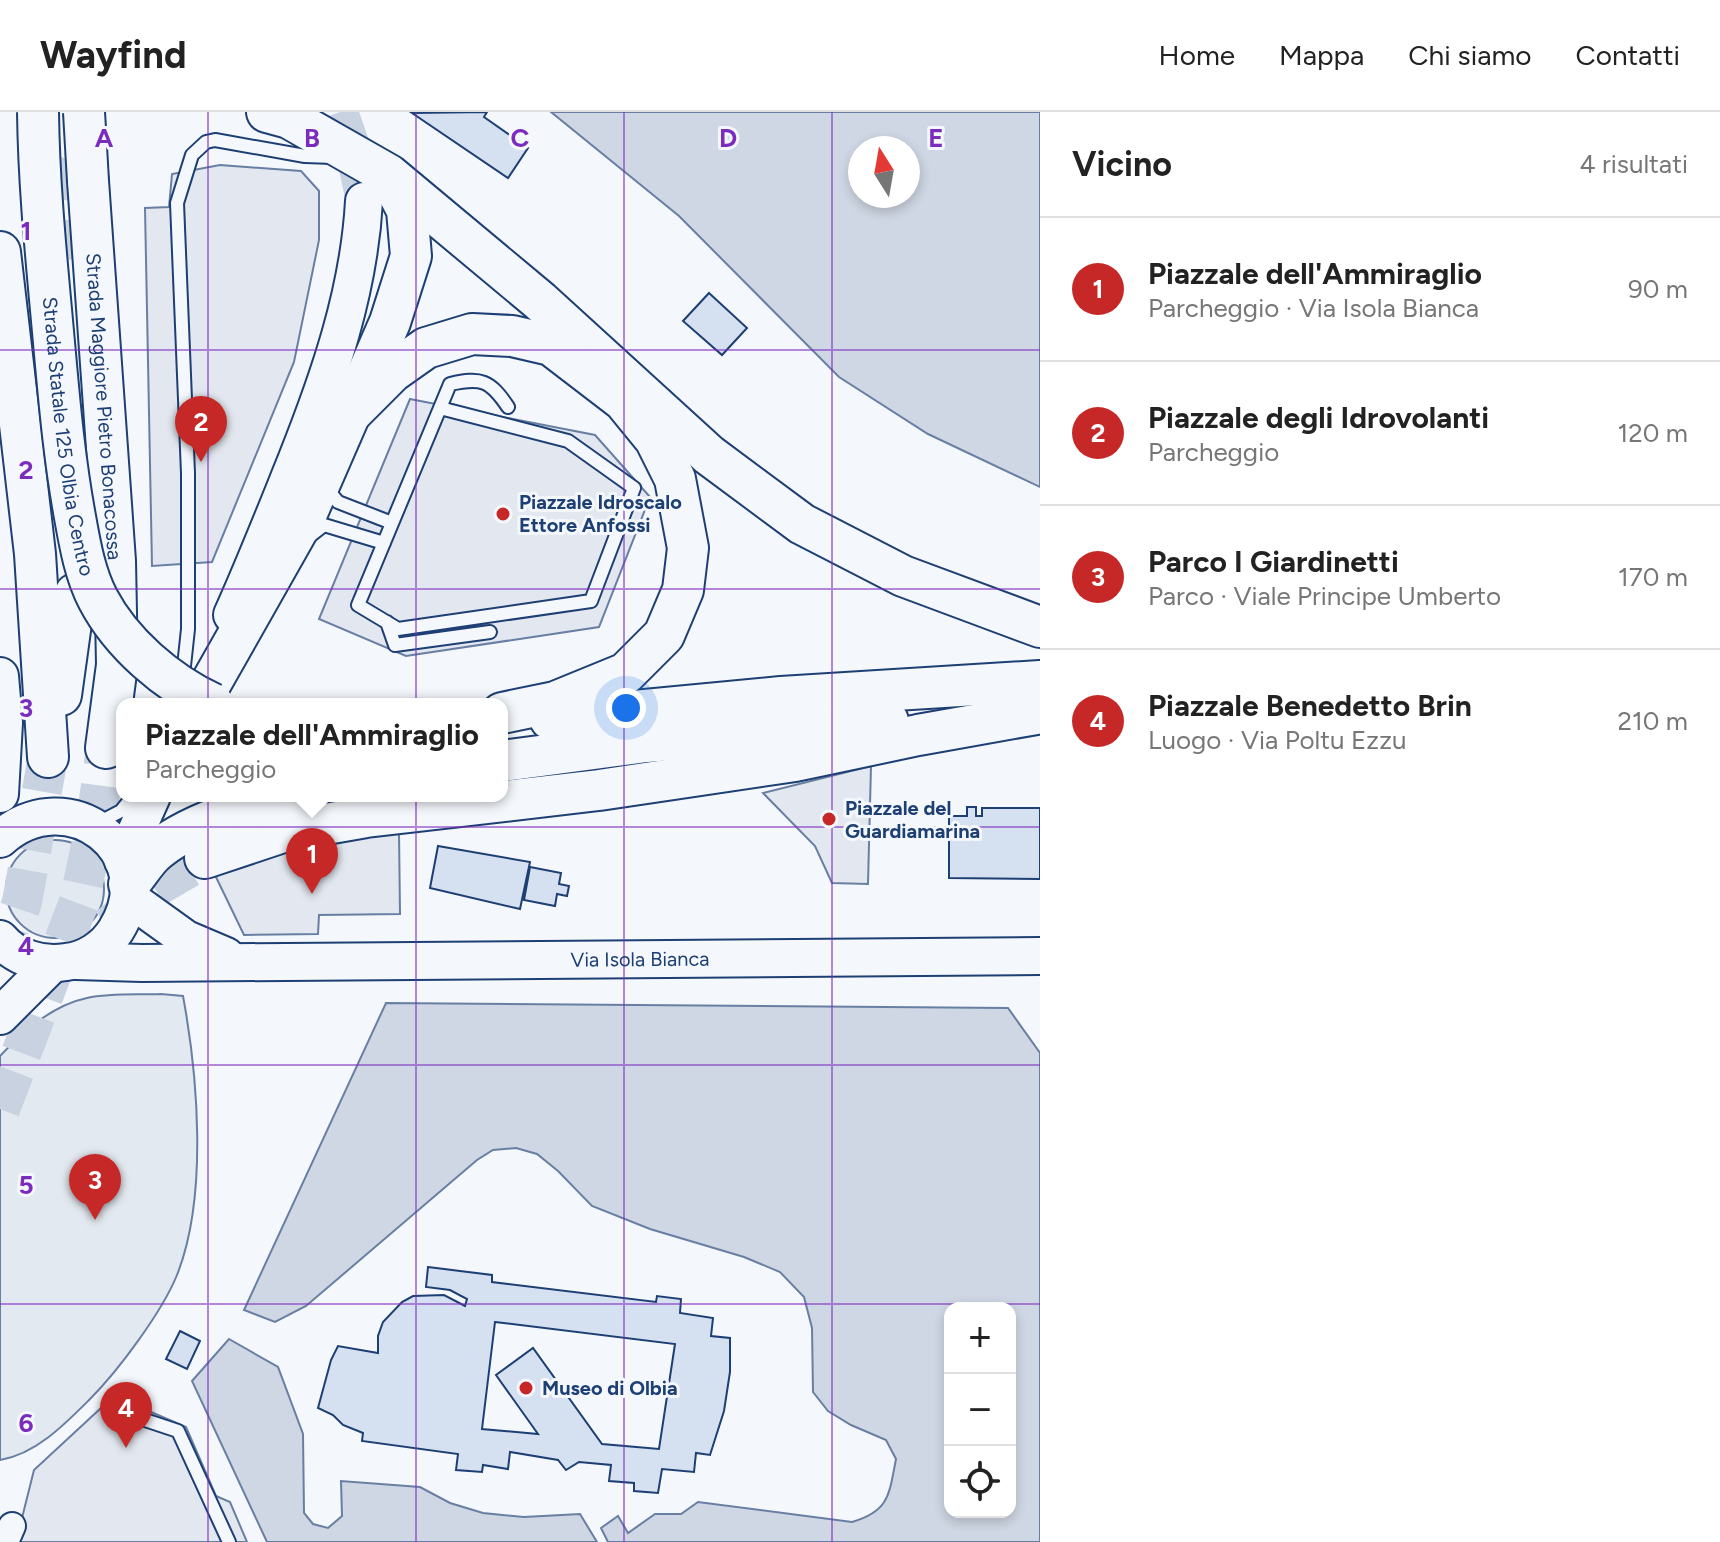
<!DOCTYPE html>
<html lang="it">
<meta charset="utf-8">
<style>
:root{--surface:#fff;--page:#f6f6f6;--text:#222;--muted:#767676;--line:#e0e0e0;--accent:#c62828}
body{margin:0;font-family:Figtree,sans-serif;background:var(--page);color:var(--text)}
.controls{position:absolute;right:24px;bottom:24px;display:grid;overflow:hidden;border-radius:16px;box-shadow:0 4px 12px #0003}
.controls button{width:72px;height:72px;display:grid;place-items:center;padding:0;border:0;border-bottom:2px solid var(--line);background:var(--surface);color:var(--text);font:40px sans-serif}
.compass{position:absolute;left:848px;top:24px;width:72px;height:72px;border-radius:50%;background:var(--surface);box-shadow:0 4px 12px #0003;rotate:349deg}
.you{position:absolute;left:626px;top:596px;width:28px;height:28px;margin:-20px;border:6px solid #fff;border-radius:50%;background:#1a73e8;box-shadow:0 0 0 12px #1a73e833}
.badge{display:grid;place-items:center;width:52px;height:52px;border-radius:50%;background:var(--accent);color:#fff;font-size:26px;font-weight:700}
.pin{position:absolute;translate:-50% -66px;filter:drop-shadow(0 2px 4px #0008)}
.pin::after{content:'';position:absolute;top:42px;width:28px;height:24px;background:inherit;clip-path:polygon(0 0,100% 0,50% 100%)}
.popup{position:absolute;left:116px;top:586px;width:392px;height:104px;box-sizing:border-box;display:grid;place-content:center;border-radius:16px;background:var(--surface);filter:drop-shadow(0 2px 6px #0005);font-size:26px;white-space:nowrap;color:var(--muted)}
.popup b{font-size:30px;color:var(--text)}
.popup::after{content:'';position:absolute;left:50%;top:100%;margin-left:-16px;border:16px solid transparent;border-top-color:var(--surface)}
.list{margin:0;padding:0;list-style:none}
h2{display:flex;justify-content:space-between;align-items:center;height:104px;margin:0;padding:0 32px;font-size:34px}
h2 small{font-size:26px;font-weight:400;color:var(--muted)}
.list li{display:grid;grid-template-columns:52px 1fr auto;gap:24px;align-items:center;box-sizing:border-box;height:144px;padding:0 32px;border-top:2px solid var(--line)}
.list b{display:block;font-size:30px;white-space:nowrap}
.list p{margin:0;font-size:26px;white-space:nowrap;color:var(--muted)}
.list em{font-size:26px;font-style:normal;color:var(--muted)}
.icon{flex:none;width:44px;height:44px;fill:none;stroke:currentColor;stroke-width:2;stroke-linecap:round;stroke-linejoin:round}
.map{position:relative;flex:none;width:1040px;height:1430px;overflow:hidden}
header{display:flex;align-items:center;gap:48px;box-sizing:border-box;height:112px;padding:0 40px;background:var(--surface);border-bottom:2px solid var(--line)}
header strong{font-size:38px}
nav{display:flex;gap:44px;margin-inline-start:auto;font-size:28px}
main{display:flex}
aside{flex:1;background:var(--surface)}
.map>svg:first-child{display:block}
</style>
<header>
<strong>Wayfind</strong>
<nav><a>Home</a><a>Mappa</a><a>Chi siamo</a><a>Contatti</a></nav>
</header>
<main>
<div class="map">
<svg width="1040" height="1430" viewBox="0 0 1040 1430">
<rect width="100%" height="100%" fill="#f4f7fb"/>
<path fill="#e3e9f0" stroke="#687fa3" stroke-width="2" d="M6 777a49 49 0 1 1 98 0a49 49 0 1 1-98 0Z
M161 882 183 884C198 965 208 1085 177 1163 162 1200 118 1259 90 1287 65 1312 36 1342 0 1348V944C22 920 53 893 87 886 111 881 137 883 161 882Z"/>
<path fill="#e3e8f0" stroke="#687fa3" stroke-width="2" d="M220 53 301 59 319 79V128L294 250 212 450 152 454 145 96 169 95 172 62Z
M410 287 595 323 650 385 599 515 406 544 319 507Z
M871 654 868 772 832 771 815 734 763 681Z
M399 720 400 802 319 803 318 822 244 823 215 763 299 730Z
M114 1284 186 1315 216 1384 230 1390 247 1430H16L34 1358Z"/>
<path fill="#cfd7e4" stroke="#687fa3" stroke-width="2" fill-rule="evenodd" d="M551 0H1040V375L928 322 839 265 679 104ZM860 36H908V84H860Z
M386 891 1008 896 1040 941V1430H608L601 1416 618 1404 628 1421 655 1402H681L698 1390 852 1410C890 1399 889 1382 896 1347L886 1328 851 1313 828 1299 813 1280 812 1216 804 1185 780 1160 744 1145 650 1117 592 1094 558 1059 537 1042 516 1036 493 1038 477 1048 306 1194 275 1210 244 1198ZM1010 1196V1400H950V1196Z
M229 1227 278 1255 303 1322 304 1401 313 1412 328 1416 342 1404 341 1369 420 1375 450 1391 483 1401 524 1405 580 1402 597 1430H267L192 1269Z"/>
<path fill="#d5e0f0" stroke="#1d3f73" stroke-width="2" fill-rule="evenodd" d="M487 0 484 5 528 36 508 66 412 1Z
M709 181 747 216 722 243 683 209Z
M967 695H976V704H982V696H1040V767L949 766V704H967Z
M438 734 530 750 520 797 430 776Z
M530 755 561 761 559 772 569 774 567 784 557 782 555 794 524 788Z
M428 1155 492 1163V1170L656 1190 657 1184 681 1187 680 1201 713 1206 711 1224 730 1226V1260L724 1299 710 1343 696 1341 694 1360 662 1357 658 1381 634 1379V1371L609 1369 611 1353 579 1350 566 1358 558 1348 510 1340 508 1357 483 1353 482 1360 456 1358 458 1342 362 1329 363 1321 343 1313 333 1303 318 1296 331 1248 338 1234 378 1241V1224L383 1210 402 1190 413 1184 444 1183 465 1194 467 1187 450 1178 426 1175ZM495 1210 675 1232 659 1337 602 1332 533 1236 496 1263 538 1322 482 1317Z
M180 1219 200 1229 187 1257 166 1247Z"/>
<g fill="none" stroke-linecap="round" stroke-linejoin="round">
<path stroke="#c9d2e0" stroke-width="36" stroke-dasharray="36 18" stroke-linecap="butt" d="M340 0 353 37 364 89"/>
<path stroke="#c9d2e0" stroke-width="40" stroke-dasharray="40 20" stroke-linecap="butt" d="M65 148C60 91 61 65 90 14
M109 815 149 779 205 746
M0 854 22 790 48 645
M0 997 79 790 96 711 106 636"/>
<g stroke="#1d3f73" stroke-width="16">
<path id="lane" d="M440 296 568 329 634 376 591 489 398 517 358 493 450 272C481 265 490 268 508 295
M326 376 338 390 392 411
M310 424 324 413 384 431
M387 510 395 533 490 520
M171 592 184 554 188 517V361L177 91 192 43 206 30 215 28 305 44 333 45
M98 711 121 699 133 684
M112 1297 178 1319 229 1430"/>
</g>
<g stroke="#1d3f73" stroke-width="30">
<path id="street" d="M5 1430 12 1414"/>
</g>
<g stroke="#1d3f73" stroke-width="40">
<g id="secondary">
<path d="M232 503C255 452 275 401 296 349 329 266 359 180 364 89"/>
<path d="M0 564 4 611 0 682"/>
<path d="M0 727C68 666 164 740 116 818 105 836 86 848 66 850 42 854 16 846 0 827"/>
<path d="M123 749 152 684"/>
<path d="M129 786 186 827 226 844"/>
<path id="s1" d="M76 849 142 851 1040 844"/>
<path d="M0 904 52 852"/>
</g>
</g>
<g stroke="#1d3f73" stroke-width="44">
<g id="primary">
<path d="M267 0 289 6 389 63 540 189 709 343 802 412 903 464 1040 515"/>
<path id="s2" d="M88 69 115 449 117 553 106 636"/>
<path d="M0 140 35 442 48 645"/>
<path d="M352 300 392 260 426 236 472 222 512 224 551 233 624 289 655 327 675 367 688 436 683 478 664 523 626 561 555 590 502 601"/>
<path d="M61 583 75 482"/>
<path d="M199 592 306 403 390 210 411 144 407 98 391 67"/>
<path d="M550 607 781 585 1040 569"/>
<path d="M502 649 646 630 888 609"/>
<path d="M205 746 286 719 366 705 599 678 795 649 918 623 1036 602"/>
<path d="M129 772C137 763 144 751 153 742 186 712 250 693 293 684"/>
</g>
</g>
<use href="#lane" stroke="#f4f7fb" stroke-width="12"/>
<use href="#street" stroke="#f4f7fb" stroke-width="26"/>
<use href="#secondary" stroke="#f4f7fb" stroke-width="36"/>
<use href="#primary" stroke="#f4f7fb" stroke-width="40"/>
<g stroke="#1d3f73" stroke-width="44" stroke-linecap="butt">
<g id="primary-bridge">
<path id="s3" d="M38 0C39 81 48 162 55 242 60 297 65 351 75 405 80 433 85 462 98 487 121 531 167 571 213 592"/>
<path d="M84 0 88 69"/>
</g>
</g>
<use href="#primary-bridge" stroke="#f4f7fb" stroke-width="40"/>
</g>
<path fill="none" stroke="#7b2cbf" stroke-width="2" stroke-opacity="0.55" d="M208 0V1430M416 0V1430M624 0V1430M832 0V1430M0 238H1040M0 477H1040M0 715H1040M0 953H1040M0 1192H1040"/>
<g fill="#c62828" stroke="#f4f7fb" stroke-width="3">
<circle cx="503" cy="402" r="8"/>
<circle cx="829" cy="707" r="8"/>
<circle cx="526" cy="1276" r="8"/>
</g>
<g text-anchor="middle" stroke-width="6" stroke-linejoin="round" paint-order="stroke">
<g font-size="20" fill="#1d3f73" stroke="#f4f7fb">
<text dy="7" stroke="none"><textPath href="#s2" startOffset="226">Strada Maggiore Pietro Bonacossa</textPath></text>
<text dy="7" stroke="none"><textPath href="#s3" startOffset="326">Strada Statale 125 Olbia Centro</textPath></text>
<text dy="7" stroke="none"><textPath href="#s1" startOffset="564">Via Isola Bianca</textPath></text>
</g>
<g font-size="20" font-weight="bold" fill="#1d3f73" stroke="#f4f7fb" text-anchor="start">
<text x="519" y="397">Piazzale Idroscalo<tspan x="519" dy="23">Ettore Anfossi</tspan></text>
<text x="845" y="703">Piazzale del<tspan x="845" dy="23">Guardiamarina</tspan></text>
<text x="542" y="1283">Museo di Olbia</text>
</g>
</g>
<g font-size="26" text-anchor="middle" font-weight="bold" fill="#7b2cbf" stroke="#f4f7fb" stroke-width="6" stroke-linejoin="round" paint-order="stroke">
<text x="104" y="35">A</text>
<text x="312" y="35">B</text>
<text x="520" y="35">C</text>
<text x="728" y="35">D</text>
<text x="936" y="35">E</text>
<text x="26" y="128">1</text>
<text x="26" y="367">2</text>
<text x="26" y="605">3</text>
<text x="26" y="843">4</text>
<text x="26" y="1082">5</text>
<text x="26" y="1320">6</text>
</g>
</svg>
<div class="controls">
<button>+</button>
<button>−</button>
<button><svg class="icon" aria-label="locate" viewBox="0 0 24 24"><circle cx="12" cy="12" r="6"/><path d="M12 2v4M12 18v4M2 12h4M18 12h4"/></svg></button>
</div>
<svg class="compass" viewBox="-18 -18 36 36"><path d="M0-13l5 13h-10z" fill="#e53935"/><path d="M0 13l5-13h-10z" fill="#767676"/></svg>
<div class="you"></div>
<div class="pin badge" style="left:312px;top:782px">1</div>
<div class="popup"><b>Piazzale dell'Ammiraglio</b>Parcheggio</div>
<div class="pin badge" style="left:201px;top:350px">2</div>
<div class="pin badge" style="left:95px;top:1108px">3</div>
<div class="pin badge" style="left:126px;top:1336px">4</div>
</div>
<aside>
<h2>Vicino<small>4 risultati</small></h2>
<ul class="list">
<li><span class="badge">1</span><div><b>Piazzale dell'Ammiraglio</b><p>Parcheggio · Via Isola Bianca</p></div><em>90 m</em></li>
<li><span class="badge">2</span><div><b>Piazzale degli Idrovolanti</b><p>Parcheggio</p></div><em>120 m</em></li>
<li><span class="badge">3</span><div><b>Parco I Giardinetti</b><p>Parco · Viale Principe Umberto</p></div><em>170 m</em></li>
<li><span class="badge">4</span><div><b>Piazzale Benedetto Brin</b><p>Luogo · Via Poltu Ezzu</p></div><em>210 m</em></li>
</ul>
</aside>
</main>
